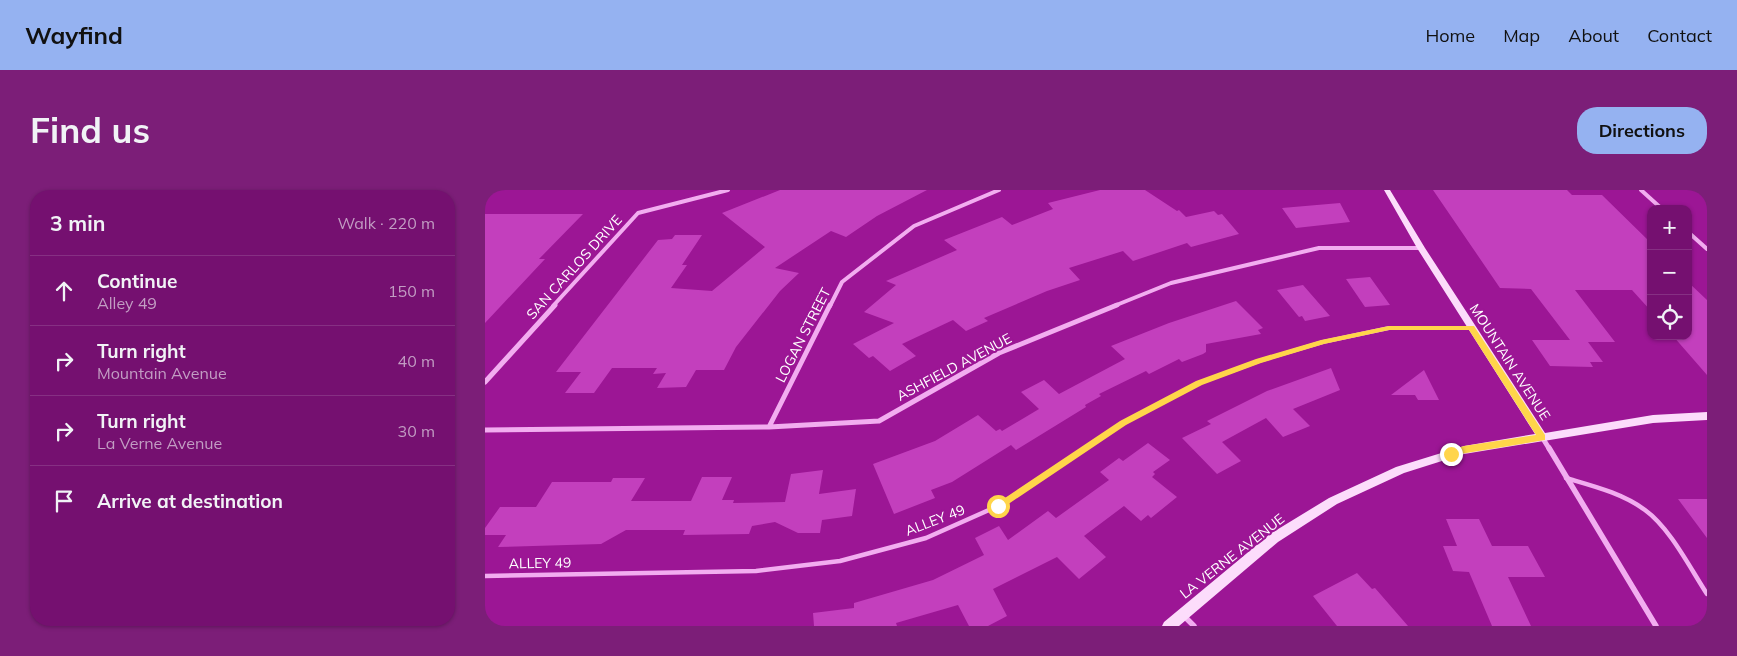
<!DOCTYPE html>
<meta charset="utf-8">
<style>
:root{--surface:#751070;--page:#7c1e78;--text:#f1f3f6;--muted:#c29dc3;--line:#863083;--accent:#95b2f1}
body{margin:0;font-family:Mulish,sans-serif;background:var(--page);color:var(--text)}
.controls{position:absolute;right:15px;top:15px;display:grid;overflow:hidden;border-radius:10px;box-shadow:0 1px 4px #0004}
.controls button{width:45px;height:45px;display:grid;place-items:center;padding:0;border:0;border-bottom:1px solid var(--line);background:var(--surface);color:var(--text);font:25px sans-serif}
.stop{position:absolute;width:15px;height:15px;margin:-11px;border:4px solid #ffd54a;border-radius:50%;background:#fff}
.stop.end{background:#ffd54a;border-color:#fff;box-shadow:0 1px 5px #0008}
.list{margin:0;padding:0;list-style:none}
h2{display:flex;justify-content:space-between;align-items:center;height:65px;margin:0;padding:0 20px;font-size:21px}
h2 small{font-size:16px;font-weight:400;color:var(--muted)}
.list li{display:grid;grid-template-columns:32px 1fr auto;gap:15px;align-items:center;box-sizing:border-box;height:70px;padding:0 20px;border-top:1px solid var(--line)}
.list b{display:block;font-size:19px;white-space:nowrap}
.list p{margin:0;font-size:16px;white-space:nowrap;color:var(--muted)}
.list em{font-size:16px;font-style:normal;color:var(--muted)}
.icon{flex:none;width:28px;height:28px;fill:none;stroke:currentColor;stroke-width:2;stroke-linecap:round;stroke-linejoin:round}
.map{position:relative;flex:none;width:1222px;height:436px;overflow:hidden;border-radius:20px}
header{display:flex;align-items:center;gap:30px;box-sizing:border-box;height:70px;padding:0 25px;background:var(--accent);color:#111}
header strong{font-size:24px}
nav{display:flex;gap:28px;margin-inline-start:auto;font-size:18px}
.intro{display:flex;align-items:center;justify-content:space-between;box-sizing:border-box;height:120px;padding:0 30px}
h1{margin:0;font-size:35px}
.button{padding:12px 22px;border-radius:20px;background:var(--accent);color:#111;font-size:18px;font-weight:700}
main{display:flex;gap:30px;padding:0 30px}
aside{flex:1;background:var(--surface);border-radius:20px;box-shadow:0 1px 4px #0004}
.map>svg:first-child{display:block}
</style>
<header>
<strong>Wayfind</strong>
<nav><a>Home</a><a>Map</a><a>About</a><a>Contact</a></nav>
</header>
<div class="intro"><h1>Find us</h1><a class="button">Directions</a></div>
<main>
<aside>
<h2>3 min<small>Walk · 220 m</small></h2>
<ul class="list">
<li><svg class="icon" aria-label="ahead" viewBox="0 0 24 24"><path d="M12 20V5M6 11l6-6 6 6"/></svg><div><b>Continue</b><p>Alley 49</p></div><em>150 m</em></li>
<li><svg class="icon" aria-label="right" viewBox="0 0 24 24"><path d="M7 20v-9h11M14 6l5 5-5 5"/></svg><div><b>Turn right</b><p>Mountain Avenue</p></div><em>40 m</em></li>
<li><svg class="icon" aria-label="right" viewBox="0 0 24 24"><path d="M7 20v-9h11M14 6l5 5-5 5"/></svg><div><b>Turn right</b><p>La Verne Avenue</p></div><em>30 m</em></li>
<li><svg class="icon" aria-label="arrive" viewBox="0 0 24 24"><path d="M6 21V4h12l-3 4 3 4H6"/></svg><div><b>Arrive at destination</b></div></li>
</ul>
</aside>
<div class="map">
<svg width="1222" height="436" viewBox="0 0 1222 436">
<rect width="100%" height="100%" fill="#9c1695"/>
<path fill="#c33fbd" d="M295 0H442L392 26 361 47 346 41 290 78 314 83 295 101 251 157 239 180H211L201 197 172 198 181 183 168 184 172 178H127L109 203H80L96 182H71L173 50 187 49 190 45H217L197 75H202L186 98 227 101 280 57 237 23Z
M615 0H660L692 21 694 20 701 27 729 21 733 25 737 24 754 44 706 57 702 53 648 71 638 61 584 78 595 90 562 101 499 128 503 131 481 141 468 130 417 154 431 166 405 181 388 166 384 168 368 154 409 133 379 122 411 95 401 91 472 60 459 50 517 27 527 35 568 19 563 13Z
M948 0H1082L1087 5H1117L1166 53V121L1147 100H1090L1130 152H1103L1118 172H1105L1108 177 1065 176 1047 150H1085L1046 99 1015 98Z
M855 13 865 32 811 38 797 18Z
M0 24H98L54 69H60L0 133Z
M885 87 905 115 880 117 861 89Z
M1203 92 1222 110V185L1188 146H1203Z
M818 95 845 126 820 131 817 126 814 127 792 100Z
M751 111 778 138 773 140 776 144 721 154V162L718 164 697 172 694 169 664 184 661 181 614 204 616 206 600 215 601 217 531 260 526 255 467 292 446 300 450 308 409 324 388 274 450 251 493 225 511 241 515 239 517 241 554 219 536 202 559 190 574 204 640 169 626 156 684 133Z
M846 178 855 200 808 219 825 236 798 247 781 228 737 252 756 271 732 284 697 248 726 234 722 231 782 201Z
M939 180 954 210H933L930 205H906Z
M663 253 685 270 668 282 670 284 667 287 692 307 666 328 663 325 656 331 639 316 599 346 621 367 594 389 572 367 508 399 522 426 503 436H484L473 415 411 433 412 436H329L328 423 369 418V413L448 390 499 365 490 348 514 336 523 350 563 321 571 328 624 290 615 282 634 268 638 271Z
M338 280 334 304 371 299 367 326 337 330 335 343H313L290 332 267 336 264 344 198 345 200 340H141L116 354 13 357 21 345H0V338L15 317H51L67 292H126L128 288H160L146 311H206L217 287H247L237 310H249L248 313 300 312 306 284Z
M1193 309H1222V348Z
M961 329H994L1007 356H1043L1060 387H1023L1046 436H1007L984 382 968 381 958 356H972Z
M872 383 887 399 890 398 923 436H852L828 406Z"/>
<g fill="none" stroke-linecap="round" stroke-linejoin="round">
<path stroke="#f2adf0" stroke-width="4" d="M598 260 638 233 714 193 774 171 838 152 904 138H987"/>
<path stroke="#f2adf0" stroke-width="4.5" d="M1081 288C1108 296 1137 303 1160 320 1185 338 1205 378 1222 404
M0 386 271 381 355 371 441 348 513 316 600 258"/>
<path stroke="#f2adf0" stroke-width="4" d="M1156 0 1177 19
M1203 42 1222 59
M68 116 153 23 243 0
M345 116 357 92 429 36 514 0
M629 116 686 93 834 58H936"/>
<path stroke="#f2adf0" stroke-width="5" d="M0 192 70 115
M284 237 345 115
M0 240 284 237 394 231 514 163 632 115
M1057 247 1065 260"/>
<path stroke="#f2adf0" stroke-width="5.5" d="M1064 258 1171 436
M698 425 709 436"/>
<path fill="#fcdcfb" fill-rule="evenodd" d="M899 0H905L940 58 1060 243 1168 225 1222 222V230L1168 233 979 264 919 283 852 314 793 352 694 436H677L679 432 785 344 844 308 911 277 979 256 1050 244 932 58Z"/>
</g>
<path fill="#ffd54a" d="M904 136H989L1060 245V250L963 266V261L979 256 1051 245 984 140H904L839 154 776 173 717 195 641 235 516 319H510L508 316 635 231 711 191 771 169 836 150Z"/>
<g text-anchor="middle" stroke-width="4" stroke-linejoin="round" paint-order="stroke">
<g font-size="14" fill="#fff" stroke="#9c1695">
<text transform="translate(89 77) rotate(-48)" y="5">SAN CARLOS DRIVE</text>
<text transform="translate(318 145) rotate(-63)" y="5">LOGAN STREET</text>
<text transform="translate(1025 172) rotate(57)" y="5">MOUNTAIN AVENUE</text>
<text transform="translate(469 177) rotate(-28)" y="5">ASHFIELD AVENUE</text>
<text transform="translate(450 330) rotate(-21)" y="5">ALLEY 49</text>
<text transform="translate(747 366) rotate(-38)" y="5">LA VERNE AVENUE</text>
<text transform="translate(55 373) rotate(-1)" y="5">ALLEY 49</text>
</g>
</g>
</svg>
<div class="controls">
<button>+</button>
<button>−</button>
<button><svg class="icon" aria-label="locate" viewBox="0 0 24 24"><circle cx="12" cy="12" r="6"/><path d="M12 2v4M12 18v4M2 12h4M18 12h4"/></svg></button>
</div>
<div class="stop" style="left:513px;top:316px"></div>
<div class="stop end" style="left:966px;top:264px"></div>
</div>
</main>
